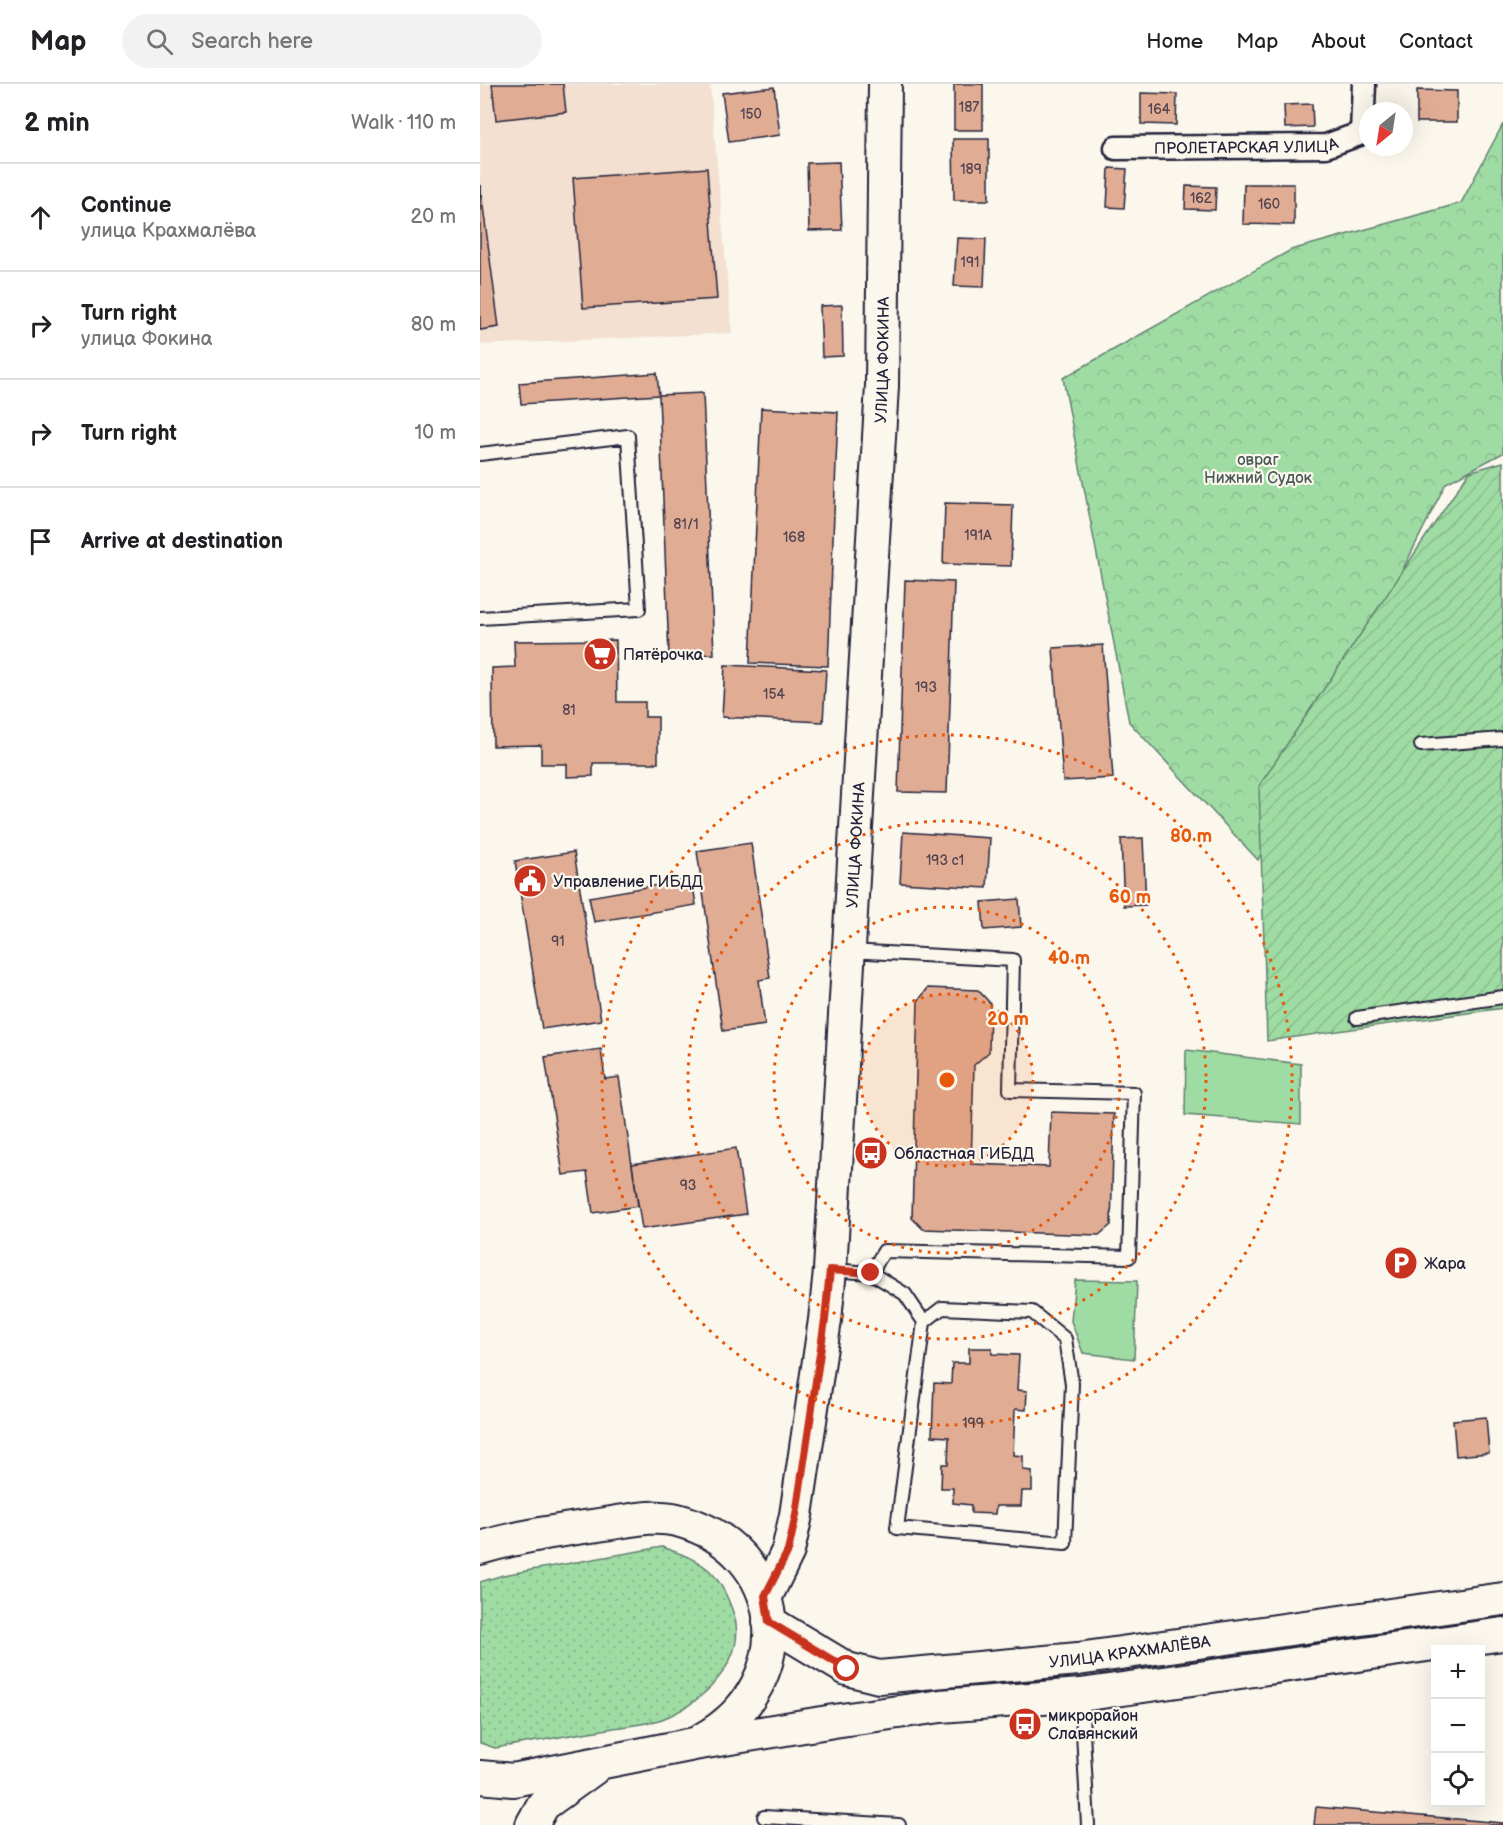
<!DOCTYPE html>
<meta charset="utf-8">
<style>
:root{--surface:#fff;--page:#f2f2f2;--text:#202124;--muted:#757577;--line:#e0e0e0}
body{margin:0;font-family:"Balsamiq Sans",sans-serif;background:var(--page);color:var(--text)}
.controls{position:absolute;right:18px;bottom:18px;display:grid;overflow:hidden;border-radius:0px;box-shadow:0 6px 24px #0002}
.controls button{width:54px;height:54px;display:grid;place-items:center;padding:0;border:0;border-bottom:2px solid var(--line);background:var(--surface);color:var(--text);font:30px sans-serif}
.compass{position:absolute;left:879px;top:18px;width:54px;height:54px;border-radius:50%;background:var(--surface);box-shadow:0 6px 24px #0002;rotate:210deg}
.stop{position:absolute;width:18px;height:18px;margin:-14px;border:4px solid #c8321e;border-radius:50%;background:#fff}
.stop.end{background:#c8321e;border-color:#fff;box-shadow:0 2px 6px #0008}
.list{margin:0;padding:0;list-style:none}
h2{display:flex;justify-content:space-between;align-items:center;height:78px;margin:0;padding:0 24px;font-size:26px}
h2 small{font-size:20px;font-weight:400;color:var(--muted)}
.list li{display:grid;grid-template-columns:39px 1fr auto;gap:18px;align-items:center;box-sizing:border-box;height:108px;padding:0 24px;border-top:2px solid var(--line)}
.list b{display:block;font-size:22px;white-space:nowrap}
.list p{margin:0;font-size:20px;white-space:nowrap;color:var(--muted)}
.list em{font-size:20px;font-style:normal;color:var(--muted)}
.icon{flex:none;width:33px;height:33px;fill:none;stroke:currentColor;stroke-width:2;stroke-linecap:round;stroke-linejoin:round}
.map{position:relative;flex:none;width:1023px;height:1741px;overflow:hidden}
header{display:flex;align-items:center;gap:36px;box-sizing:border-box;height:84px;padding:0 30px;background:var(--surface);border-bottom:2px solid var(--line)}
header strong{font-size:28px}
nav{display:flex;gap:33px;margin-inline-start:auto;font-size:21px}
.search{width:420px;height:54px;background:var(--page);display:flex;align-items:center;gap:15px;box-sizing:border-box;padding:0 21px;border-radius:33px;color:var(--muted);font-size:22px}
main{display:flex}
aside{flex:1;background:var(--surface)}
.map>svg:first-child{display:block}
</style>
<header>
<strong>Map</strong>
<div class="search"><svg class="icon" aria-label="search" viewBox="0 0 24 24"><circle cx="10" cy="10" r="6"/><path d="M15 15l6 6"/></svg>Search here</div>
<nav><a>Home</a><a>Map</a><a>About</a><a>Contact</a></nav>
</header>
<main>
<aside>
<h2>2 min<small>Walk · 110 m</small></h2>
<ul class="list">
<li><svg class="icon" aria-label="ahead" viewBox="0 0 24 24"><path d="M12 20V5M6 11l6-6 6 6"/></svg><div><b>Continue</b><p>улица Крахмалёва</p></div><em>20 m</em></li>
<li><svg class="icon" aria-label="right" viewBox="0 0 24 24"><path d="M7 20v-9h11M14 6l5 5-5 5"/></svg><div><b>Turn right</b><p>улица Фокина</p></div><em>80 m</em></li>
<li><svg class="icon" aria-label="right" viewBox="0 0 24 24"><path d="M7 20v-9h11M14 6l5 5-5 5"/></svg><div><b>Turn right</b></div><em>10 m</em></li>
<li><svg class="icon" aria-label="arrive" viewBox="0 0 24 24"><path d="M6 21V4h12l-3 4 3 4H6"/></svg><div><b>Arrive at destination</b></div></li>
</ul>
</aside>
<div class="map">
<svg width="1023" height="1741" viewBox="0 0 1023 1741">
<defs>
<pattern id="grass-dots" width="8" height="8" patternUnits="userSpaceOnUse" patternTransform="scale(1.5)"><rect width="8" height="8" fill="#9fdca3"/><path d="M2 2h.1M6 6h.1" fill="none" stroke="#89bc8d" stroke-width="1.8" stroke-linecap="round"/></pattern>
<pattern id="forest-crowns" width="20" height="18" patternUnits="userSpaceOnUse" patternTransform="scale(1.5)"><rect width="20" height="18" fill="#9fdca3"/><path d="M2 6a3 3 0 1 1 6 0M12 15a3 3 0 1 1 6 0" fill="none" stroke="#89bc8d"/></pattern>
<pattern id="garden-furrows" width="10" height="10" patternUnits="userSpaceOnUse" patternTransform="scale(1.5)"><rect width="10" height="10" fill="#9fdca3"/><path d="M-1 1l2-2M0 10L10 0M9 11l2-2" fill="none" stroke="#89bc8d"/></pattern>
</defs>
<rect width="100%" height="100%" fill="#fbf7ec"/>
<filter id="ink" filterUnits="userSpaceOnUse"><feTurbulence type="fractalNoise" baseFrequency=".0167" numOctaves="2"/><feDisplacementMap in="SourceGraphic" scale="12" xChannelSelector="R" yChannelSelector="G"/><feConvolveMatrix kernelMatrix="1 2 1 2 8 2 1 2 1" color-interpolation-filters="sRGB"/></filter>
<g filter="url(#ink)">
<path fill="#f3e0d1" d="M0 0H230L252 249 0 261Z"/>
<path fill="url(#grass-dots)" stroke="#607f6f" stroke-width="1.5" d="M182 1463C225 1478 239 1486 254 1531 268 1576 221 1621 182 1635 165 1641 145 1642 128 1645 90 1651 52 1658 15 1664L0 1659V1498L23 1491Z"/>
<path fill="url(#forest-crowns)" stroke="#607f6f" stroke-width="1.5" d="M1023 40V369L966 399 778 776 649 638 583 294 811 166 981 119Z"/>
<path fill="#9fdca3" stroke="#607f6f" stroke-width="1.5" d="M706 966 821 980V1040L705 1031Z
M595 1196 657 1197 654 1275 603 1269 591 1237Z"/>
<path fill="url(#garden-furrows)" stroke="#607f6f" stroke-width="1.5" d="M1023 378V924L787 957 779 702 989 388Z"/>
<path fill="#e0ac93" stroke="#22223b" stroke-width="1.5" d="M12 0H83L86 28 16 36Z
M474 0H503V46H474Z
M294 3 300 51 249 58 242 9Z
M937 6 977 7V38H937Z
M661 9 697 10 696 41 661 40Z
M832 20 833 43 805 44 804 21Z
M473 55H509V116H474Z
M359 78 362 146 329 147 327 79Z
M227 84 237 215 103 224 93 94Z
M629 84 647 85 644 124 627 123Z
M0 100 19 243 0 246Z
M764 100H814V141L763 140Z
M706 102 736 103 735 126 705 125Z
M477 154 506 155 504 203 474 202Z
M362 221 363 272 342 273 340 222Z
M177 289 179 311 41 320 39 299Z
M223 309 234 570 189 572 179 311Z
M281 324 358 328 348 582 270 579Z
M465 419 533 421 531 482 463 480Z
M425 496 474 498 467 709 418 708Z
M136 556 137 618H165V633H178V679H113V692L87 693V680H61V661L13 662 12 584 35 583 34 557Z
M623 561 633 694 583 697 573 564Z
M245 581 346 586 343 638 242 633Z
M423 748 510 754 507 804 420 799Z
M663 754 666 821 644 822 641 755Z
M271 759 290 894 279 896 285 941 243 947 217 767Z
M94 768 121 936 62 945 35 777Z
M212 795 216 821 114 838 109 813Z
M539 815 541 843 504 846 502 818Z
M448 904 498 906 510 919 509 968 494 981 491 1080 569 1083 571 1028 634 1030 631 1141 619 1151 443 1145 432 1134 438 917Z
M121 965 125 995 139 993 158 1122 113 1129 107 1088 83 1091 65 973Z
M256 1064 266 1130 162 1145 152 1080Z
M489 1264H512V1270L539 1271 537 1306 547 1307 546 1326 535 1325 533 1371 543 1372V1386L552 1387V1407H542L541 1422H516L515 1430 491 1429V1421L473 1419V1404H461L462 1380H468L469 1353 452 1352 454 1299 471 1300 472 1279H489Z
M1006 1333 1009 1369 976 1372 973 1336Z
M836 1723 1023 1739V1741H834Z"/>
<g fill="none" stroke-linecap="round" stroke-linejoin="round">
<g stroke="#22223b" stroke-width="16">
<path id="service" d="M0 370 148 352 159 525 0 534
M941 661 1023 655
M370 867 533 876 530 1006 654 1009 649 1173 404 1167 391 1189
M877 934 1023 913
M351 1186 391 1189 425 1210 444 1238 417 1444 585 1459 592 1300 585 1255 552 1228 462 1224 444 1238
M601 1611 608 1741
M284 1733 419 1741"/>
</g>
<g stroke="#22223b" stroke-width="27">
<g id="minor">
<path id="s1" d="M636 64 846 62 882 49 884 0"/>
</g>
</g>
<g stroke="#22223b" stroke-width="36">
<g id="secondary">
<path d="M0 1464C41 1452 82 1446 125 1440 148 1437 173 1430 197 1436 309 1465 323 1599 223 1655"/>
<path id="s2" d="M286 1512 308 1467 316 1431 345 1236 350 1186 402 302 405 0"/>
<path id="s3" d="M289 1538 367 1585 399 1593 598 1575 1023 1515"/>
<path d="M0 1693 33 1696 214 1660 354 1637 461 1622 601 1611 1023 1550"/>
<path d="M52 1741 63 1721 113 1685"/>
</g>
</g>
<use href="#service" stroke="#fbf7ec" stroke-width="12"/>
<use href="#minor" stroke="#fbf7ec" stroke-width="22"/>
<use href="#secondary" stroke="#fbf7ec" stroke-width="32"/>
</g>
</g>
<g fill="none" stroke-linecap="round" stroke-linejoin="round" filter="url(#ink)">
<path stroke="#c8321e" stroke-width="8" d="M367 1585 289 1538 285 1512 308 1467 316 1431 345 1236 350 1186 391 1189"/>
</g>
<circle cx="467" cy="996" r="86" fill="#e8590c" fill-opacity=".12"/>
<g fill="none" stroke="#e8590c" stroke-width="3" stroke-dasharray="3 6">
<circle cx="467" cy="996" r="86"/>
<circle cx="467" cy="996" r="173"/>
<circle cx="467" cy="996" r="259"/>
<circle cx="467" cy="996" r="345"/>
</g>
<defs>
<g id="supermarket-disc" transform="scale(1.725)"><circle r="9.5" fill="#c8321e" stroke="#fbf7ec"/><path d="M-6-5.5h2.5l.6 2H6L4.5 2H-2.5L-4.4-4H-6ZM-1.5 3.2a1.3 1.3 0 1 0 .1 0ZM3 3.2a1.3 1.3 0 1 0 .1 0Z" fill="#fff"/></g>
<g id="civic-disc" transform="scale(1.725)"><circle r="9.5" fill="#c8321e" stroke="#fbf7ec"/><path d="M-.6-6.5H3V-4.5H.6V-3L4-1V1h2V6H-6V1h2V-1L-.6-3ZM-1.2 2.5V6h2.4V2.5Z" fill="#fff"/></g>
<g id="bus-disc" transform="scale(1.725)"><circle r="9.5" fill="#c8321e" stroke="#fbf7ec"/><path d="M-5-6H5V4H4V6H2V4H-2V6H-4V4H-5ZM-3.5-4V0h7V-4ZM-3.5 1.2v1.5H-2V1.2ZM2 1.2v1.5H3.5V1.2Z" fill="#fff"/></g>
<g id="parking-disc" transform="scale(1.725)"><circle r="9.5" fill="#c8321e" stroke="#fbf7ec"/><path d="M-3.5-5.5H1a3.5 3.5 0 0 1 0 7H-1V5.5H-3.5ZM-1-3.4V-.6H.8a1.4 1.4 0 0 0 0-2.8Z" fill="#fff"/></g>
</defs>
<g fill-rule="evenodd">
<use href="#supermarket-disc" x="120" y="570"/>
<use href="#civic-disc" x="50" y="797"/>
<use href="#bus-disc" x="391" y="1069"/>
<use href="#parking-disc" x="921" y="1179"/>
<use href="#bus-disc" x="545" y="1640"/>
</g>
<g text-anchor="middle" stroke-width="4.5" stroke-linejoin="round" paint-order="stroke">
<g font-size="14" fill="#524451">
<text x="489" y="28">187</text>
<text x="679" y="30">164</text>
<text x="271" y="35">150</text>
<text x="491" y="90">189</text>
<text x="721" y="119">162</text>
<text x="789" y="125">160</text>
<text x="490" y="183">191</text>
<text x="206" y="445">81/1</text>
<text x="498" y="456">191А</text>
<text x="314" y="458">168</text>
<text x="446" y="608">193</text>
<text x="294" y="615">154</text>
<text x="89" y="631">81</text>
<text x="465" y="781">193 с1</text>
<text x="78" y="862">91</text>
<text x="208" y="1106">93</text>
<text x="493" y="1344">199</text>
</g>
<g font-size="16" fill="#22223b" stroke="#fbf7ec">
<text dy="6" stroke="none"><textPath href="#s1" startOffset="130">ПРОЛЕТАРСКАЯ УЛИЦА</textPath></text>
<text dy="6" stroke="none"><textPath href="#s2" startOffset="1246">УЛИЦА ФОКИНА</textPath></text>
<text dy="6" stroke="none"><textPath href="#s2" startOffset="760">УЛИЦА ФОКИНА</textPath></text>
<text dy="6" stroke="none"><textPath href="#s3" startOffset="376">УЛИЦА КРАХМАЛЁВА</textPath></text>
</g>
<g font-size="16" fill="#485a5a" stroke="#fbf7ec">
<text x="778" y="381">овраг<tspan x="778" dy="18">Нижний Судок</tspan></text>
</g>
<g font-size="16" fill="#22223b" stroke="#fbf7ec" text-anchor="start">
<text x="143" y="576">Пятёрочка</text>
<text x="73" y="803">Управление ГИБДД</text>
<text x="414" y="1075">Областная ГИБДД</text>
<text x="944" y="1185">Жара</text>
<text x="568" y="1637">микрорайон<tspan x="568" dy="18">Славянский</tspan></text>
</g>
</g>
<circle cx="467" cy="996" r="9" fill="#e8590c" stroke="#fbf7ec" stroke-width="3"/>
<g font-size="18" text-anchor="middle" font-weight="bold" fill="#e8590c" stroke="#fbf7ec" stroke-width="4.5" stroke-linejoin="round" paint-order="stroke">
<text x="711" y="758">80 m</text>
<text x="650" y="819">60 m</text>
<text x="589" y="880">40 m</text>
<text x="528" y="941">20 m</text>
</g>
</svg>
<div class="controls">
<button>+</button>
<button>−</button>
<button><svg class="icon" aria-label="locate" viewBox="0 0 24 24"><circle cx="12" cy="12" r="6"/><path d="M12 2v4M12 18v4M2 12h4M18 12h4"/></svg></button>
</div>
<svg class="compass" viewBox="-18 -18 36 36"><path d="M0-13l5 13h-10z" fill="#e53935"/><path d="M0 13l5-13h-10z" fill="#757577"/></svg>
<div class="stop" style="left:367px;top:1585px"></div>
<div class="stop end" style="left:391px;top:1189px"></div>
</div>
</main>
